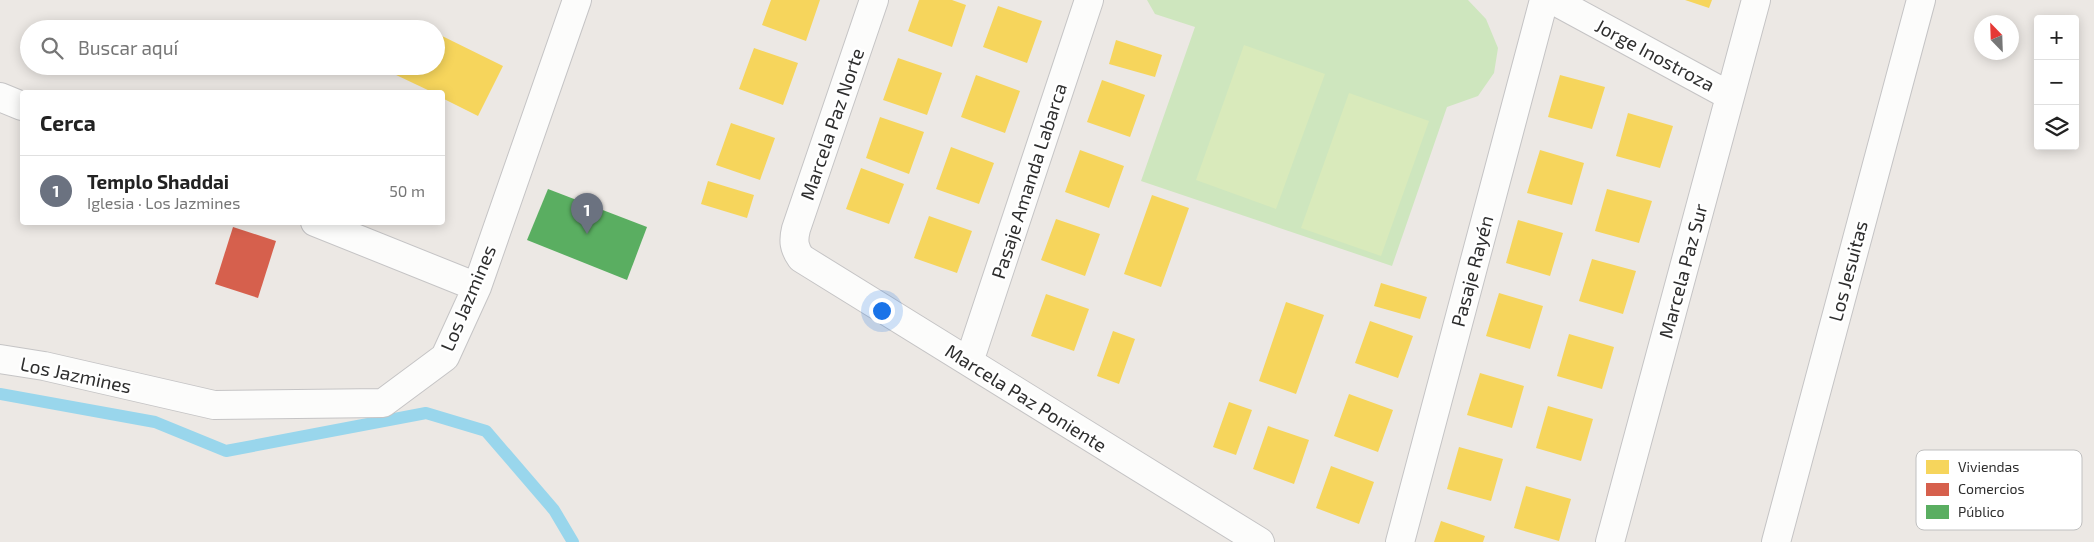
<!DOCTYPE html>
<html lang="es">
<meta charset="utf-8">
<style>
:root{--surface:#fff;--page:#f2f2f2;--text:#222;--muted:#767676;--line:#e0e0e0;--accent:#706f6e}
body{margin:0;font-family:"Exo 2",sans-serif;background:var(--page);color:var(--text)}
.controls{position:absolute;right:15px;top:15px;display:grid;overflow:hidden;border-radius:5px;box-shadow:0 2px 12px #0003}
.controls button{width:45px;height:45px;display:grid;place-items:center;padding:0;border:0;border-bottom:1px solid var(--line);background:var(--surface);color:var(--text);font:25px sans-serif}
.compass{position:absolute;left:1974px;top:15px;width:45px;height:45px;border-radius:50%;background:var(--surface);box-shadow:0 2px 12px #0003;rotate:337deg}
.you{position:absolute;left:881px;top:310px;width:18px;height:18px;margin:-12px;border:4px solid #fff;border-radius:50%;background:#1a73e8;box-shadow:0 0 0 8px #1a73e833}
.badge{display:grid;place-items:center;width:32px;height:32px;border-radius:50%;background:var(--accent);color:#fff;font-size:16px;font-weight:700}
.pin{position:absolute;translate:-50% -41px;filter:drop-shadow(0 1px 2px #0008)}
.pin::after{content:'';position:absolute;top:26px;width:18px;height:15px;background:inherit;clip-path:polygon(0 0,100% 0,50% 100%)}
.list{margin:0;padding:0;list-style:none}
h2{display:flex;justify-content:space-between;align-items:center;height:65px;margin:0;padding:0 20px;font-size:21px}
h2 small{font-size:16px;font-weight:400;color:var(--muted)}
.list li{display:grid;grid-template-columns:32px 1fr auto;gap:15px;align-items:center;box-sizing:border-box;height:70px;padding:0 20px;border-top:1px solid var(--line)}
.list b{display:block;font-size:19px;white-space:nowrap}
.list p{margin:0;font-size:16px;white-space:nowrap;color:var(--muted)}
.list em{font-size:16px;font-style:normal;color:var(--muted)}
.icon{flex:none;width:28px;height:28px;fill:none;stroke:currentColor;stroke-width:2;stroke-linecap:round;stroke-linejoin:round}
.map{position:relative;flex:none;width:2094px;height:542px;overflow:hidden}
.search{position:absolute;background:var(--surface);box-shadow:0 2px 12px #0003;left:20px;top:20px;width:425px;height:55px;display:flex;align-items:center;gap:12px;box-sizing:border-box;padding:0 18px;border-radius:28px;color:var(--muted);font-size:19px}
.panel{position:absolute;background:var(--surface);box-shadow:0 2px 12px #0003;left:20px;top:90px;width:425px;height:135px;border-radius:5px}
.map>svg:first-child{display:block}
</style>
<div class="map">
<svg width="2094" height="542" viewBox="0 0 2094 542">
<rect width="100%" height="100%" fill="#ece8e4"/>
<path fill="#cee6be" d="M1147 0H1468L1486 19 1498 48 1494 73 1478 96 1447 107 1392 266 1141 181 1195 27 1155 14Z"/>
<path fill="#d9eabb" d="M1244 45 1325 74 1276 209 1196 180Z
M1349 93 1429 121 1381 256 1301 228Z"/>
<path fill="#f6d55c" d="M771 0H820L806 41 762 25Z
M919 0H952L966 5 952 47 908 31Z
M1685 0H1712L1709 8Z
M998 6 1042 21 1027 63 983 47Z
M436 33 503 66 478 116 442 98V92H432L394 74 398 66H436Z
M1116 40 1162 55 1155 77 1109 64Z
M754 48 798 63 783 105 739 89Z
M898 58 942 73 927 115 883 100Z
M976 75 1020 91 1005 133 961 117Z
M1560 75 1605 87 1592 129 1548 117Z
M1102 80 1145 95 1130 137 1087 122Z
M1628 113 1673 126 1660 168 1616 156Z
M880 117 924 132 909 174 866 158Z
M731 123 775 138 760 180 716 165Z
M951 147 994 163 979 204 936 189Z
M1080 150 1124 166 1109 208 1065 192Z
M1540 150 1584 163 1572 205 1527 193Z
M861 168 904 184 889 224 846 209Z
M708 181 754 195 747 218 701 204Z
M1607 189 1652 201 1639 243 1595 231Z
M1152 195 1189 208 1161 287 1124 274Z
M929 216 972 231 957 273 914 258Z
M1056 219 1100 234 1085 276 1041 260Z
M1518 220 1563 233 1550 276 1506 263Z
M1592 259 1636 271 1623 314 1579 301Z
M1381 283 1427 297 1420 319 1374 306Z
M1499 293 1543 306 1530 349 1486 336Z
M1046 294 1089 309 1074 351 1031 336Z
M1286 302 1324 315 1296 394 1259 381Z
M1370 321 1413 336 1398 378 1355 363Z
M1113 331 1135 339 1119 384 1097 376Z
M1569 334 1614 347 1602 389 1557 376Z
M1480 373 1524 386 1512 428 1467 415Z
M1349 394 1393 410 1378 452 1334 436Z
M1229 402 1252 410 1236 455 1213 447Z
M1548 406 1593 419 1581 461 1536 448Z
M1268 426 1309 440 1294 484 1253 469Z
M1459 447 1503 459 1491 501 1447 489Z
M1331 466 1374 482 1359 524 1316 508Z
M1526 486 1571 499 1559 541 1514 528Z
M1441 521 1485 536 1483 542H1434Z"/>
<path fill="#d6604d" d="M233 227 276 241 258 298 215 284Z"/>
<path fill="#5aae61" d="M548 189 647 227 627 280 527 240Z"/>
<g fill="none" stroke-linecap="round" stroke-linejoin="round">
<path stroke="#99d6ec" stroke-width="12" d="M0 394 155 422 226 451 426 413 486 431 554 510 573 542"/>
<g stroke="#c5c4c5" stroke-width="30">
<path id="street" d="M874 0 796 229C793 241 794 248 801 258L1260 542
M1553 0 1730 96
M0 97 22 106
M315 222 477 287
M0 359 44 366 214 405 383 403 445 357 477 287 577 0
M969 362 1089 0
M1400 542 1544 0
M1610 542 1756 0
M1776 542 1921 0"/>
</g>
<use href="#street" stroke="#fcfcfb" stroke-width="28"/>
</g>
<g text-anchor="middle" stroke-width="5" stroke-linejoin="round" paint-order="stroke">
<g font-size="19" fill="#2e2e2e" stroke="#fff">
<text transform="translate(1655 55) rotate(28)" y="7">Jorge Inostroza</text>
<text transform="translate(832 124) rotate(-71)" y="7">Marcela Paz Norte</text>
<text transform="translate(1029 181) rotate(-72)" y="7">Pasaje Amanda Labarca</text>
<text transform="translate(1472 271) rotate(-75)" y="7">Pasaje Rayén</text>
<text transform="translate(1683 271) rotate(-75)" y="7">Marcela Paz Sur</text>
<text transform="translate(1848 271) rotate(-75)" y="7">Los Jesuitas</text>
<text transform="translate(468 298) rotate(-67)" y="7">Los Jazmines</text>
<text transform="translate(76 375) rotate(12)" y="7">Los Jazmines</text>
<text transform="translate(1026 398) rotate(32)" y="7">Marcela Paz Poniente</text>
</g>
</g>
<rect x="1916" y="450" width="166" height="80" rx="8" fill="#fff" stroke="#c0c0c0" stroke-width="1"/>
<rect x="1926" y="460" width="23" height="14" fill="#f6d55c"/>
<rect x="1926" y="483" width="23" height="13" fill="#d6604d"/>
<rect x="1926" y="505" width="23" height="14" fill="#5aae61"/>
<g font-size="14" fill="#2e2e2e">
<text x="1958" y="472">Viviendas</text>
<text x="1958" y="494">Comercios</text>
<text x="1958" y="517">Público</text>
</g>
</svg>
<div class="controls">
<button>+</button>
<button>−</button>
<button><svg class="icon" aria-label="layers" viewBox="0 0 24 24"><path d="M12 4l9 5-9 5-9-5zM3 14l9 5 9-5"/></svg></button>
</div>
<svg class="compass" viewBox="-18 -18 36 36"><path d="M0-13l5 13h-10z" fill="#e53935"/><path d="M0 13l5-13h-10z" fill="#767676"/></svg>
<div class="you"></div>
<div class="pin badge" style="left:587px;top:234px;background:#6b7280">1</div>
<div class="search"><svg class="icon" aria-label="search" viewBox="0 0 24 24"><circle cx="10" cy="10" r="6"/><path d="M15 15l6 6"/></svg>Buscar aquí</div>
<section class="panel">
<h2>Cerca<small></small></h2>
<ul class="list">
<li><span class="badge" style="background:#6b7280">1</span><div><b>Templo Shaddai</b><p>Iglesia · Los Jazmines</p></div><em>50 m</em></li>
</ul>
</section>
</div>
